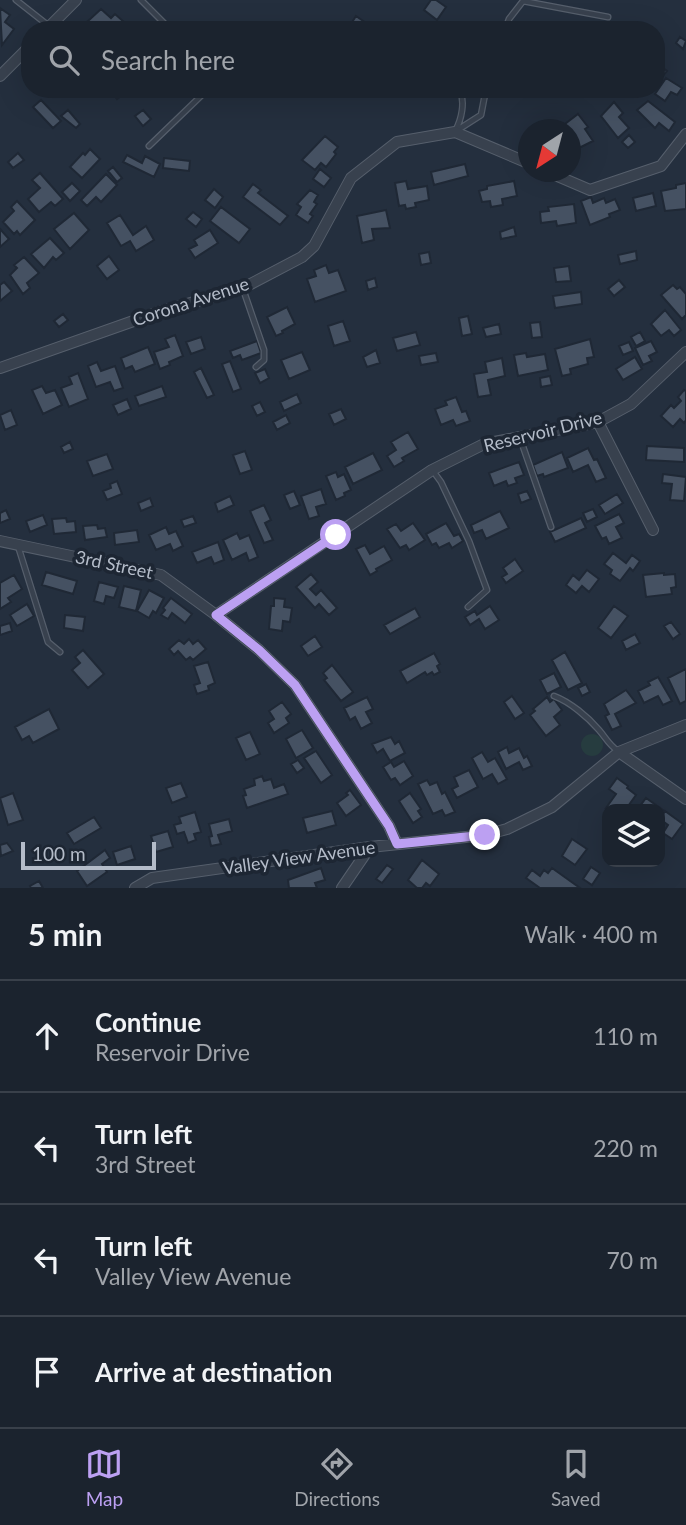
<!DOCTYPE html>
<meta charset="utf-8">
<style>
:root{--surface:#1b232e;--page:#282f3a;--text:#f1f3f6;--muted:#a0a4aa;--line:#39404a;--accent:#bca0f2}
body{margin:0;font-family:Lato,sans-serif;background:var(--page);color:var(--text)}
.controls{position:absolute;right:21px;bottom:21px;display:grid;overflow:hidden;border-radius:14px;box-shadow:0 7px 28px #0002}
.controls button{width:63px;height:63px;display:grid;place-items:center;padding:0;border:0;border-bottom:2px solid var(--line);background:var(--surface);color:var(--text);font:35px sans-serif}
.compass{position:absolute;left:518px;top:119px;width:63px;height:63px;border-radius:50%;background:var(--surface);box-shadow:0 7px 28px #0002;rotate:216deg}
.scale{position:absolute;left:21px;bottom:18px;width:135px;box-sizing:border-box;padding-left:7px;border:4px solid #b4bcc9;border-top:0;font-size:19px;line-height:24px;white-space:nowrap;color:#b4bcc9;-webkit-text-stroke:5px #1d2633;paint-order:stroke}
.stop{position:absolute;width:21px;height:21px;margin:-16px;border:5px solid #bca0f2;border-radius:50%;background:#fff}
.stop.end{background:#bca0f2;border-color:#fff;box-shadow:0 2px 7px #0008}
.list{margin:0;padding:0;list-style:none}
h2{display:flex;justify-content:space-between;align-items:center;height:91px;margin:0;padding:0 28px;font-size:30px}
h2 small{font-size:23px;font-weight:400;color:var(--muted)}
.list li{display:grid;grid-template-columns:46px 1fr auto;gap:21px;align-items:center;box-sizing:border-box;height:112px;padding:0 28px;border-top:2px solid var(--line)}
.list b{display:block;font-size:26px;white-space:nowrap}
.list p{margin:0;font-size:23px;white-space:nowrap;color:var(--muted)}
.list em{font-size:23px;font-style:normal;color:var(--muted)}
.icon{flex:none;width:38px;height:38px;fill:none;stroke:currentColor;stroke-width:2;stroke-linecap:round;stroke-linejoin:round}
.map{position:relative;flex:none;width:686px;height:888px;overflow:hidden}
.search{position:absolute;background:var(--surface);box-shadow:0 7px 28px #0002;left:21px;right:21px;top:21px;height:77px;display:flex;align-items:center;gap:18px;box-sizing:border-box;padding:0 24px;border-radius:28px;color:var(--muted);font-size:26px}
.sheet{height:539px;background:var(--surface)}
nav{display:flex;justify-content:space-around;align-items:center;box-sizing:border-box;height:98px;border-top:2px solid var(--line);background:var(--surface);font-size:19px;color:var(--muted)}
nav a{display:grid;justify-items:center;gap:4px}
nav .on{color:var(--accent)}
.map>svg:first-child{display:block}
</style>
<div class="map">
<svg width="686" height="888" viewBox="0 0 686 888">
<rect width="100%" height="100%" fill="#242f3e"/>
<path fill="#263c3f" d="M581 745a11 11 0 1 1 22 0a11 11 0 1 1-22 0Z"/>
<path fill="#455162" stroke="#1f2835" stroke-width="2" d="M431 0H436L446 7 437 20 424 10Z
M0 8 10 15 5 22 14 29 2 45Z
M101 9 111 18 115 14 124 22 116 30H97L88 21Z
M356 16 366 23 363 27 367 30H353L349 27Z
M680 37 686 41 683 49 676 43Z
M659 65 667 71 657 83 656 68Z
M666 78 682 88 677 95 671 92 665 101 655 94Z
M109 89H123L126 92 117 99Z
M41 100 61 121 53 128 33 107Z
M648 101 675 122 669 131 659 123 655 128 637 110Z
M614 102 623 113 619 117 629 128 618 138 601 116Z
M68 110 80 124 76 128 61 116Z
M143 110 151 119 143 126 135 116Z
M578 114 588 127 585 129 593 141 577 149 570 141V130H562L561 127Z
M629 135 635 142 628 148 622 142Z
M325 136 338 147 334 152 336 154 326 167 321 163 315 170 302 160Z
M90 149 100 159 82 178 70 167 83 153 85 155Z
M18 153 24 160 13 168 8 162Z
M127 155 142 163 145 156 160 164 154 177 123 162Z
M164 158 190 161 189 171 163 168Z
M465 164 468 176 434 185 431 172Z
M113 167 122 178 117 182 108 171Z
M320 169 331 178 324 187 313 179Z
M40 173 63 199 55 206 51 202 39 212 28 199 40 188 32 180Z
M106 174 117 185 101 202 96 197 87 206 81 200Z
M406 181 408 189 427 186 429 200 415 203 416 207 406 209 405 205 399 206 395 183Z
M514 181 517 196 502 199 503 205 491 207 490 201 482 202 479 191 487 189V186Z
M72 183 80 191 70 201 62 192Z
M686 183V209L665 211 661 191 676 188V185Z
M253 184 261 190 258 193 288 216 280 225 243 197Z
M214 189 223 197 215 208 205 200Z
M310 190 318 195 314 202 317 204 310 214 313 216 308 223 296 215 301 207 297 204Z
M653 193 656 206 636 211 633 198Z
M591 197 593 203 604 198 606 203 615 199 620 210 609 214 610 217 590 225 581 201Z
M17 201 35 220 20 235 17 231 14 234 3 222 14 211 11 207Z
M574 204 576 223 557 226 556 221 541 223 540 212 549 211 548 207Z
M221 207 250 229 239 243 210 221Z
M386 210 390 228 372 229 374 240 362 243 357 216Z
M193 212 202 219 196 227 186 219Z
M74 213 89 230 70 249 54 229Z
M120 215 133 235 146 226 154 240 136 251 130 241 121 246 107 223Z
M514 227 516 236 501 239 500 232Z
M0 229 9 239 0 247Z
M210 230 218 243 195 258 189 249 197 245 194 240Z
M50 238 64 253 56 260 53 257 44 268 31 254Z
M636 251 637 260 620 264 618 255Z
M429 252 431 263 421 265 419 254Z
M109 256 119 270 107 279 97 266Z
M24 257 39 273 27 283 30 288 23 294 10 275 17 268 14 265Z
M326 265 329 273 338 270 346 291 315 302 307 279 316 276 314 270Z
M569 266 571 281 556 282 554 268Z
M375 278 377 287 368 290 366 281Z
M619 280 625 287 614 296 608 289Z
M4 282 12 291 0 301V285Z
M673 285 677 289 680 287 686 294V315L682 319 661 295Z
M581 292 582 304 555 308 553 296Z
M287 307 295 324 282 331 283 333 276 336 267 317Z
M665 310 681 330 674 336 669 330 661 336 651 324Z
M63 314 68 320 59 327 54 321Z
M468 316 472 334 462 336 459 318Z
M343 321 350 341 334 346 328 326Z
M540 322 542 337 532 338 530 323Z
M499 324 501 334 486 337 483 328Z
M416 332 420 345 397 351 393 338Z
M640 332 645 341 636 346 631 337Z
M175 335 183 356 169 362 170 365 160 369 154 352 169 347 165 339Z
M201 337 205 349 191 354 186 342Z
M590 339 594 357 587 358 588 364 570 369 571 374 562 376 555 349Z
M257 341 261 353 242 360 240 355 233 358 230 351Z
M651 341 657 352 649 356 652 361 643 365 635 348Z
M629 342 633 351 623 355 619 346Z
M148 347 155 364 135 372 132 366 125 369 121 358Z
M376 350 380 363 367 367 363 357Z
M302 352 310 370 289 379 281 360Z
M436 353 438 362 421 365 419 356Z
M526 353 527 357 545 354 548 370 518 376 514 355Z
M635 357 642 369 623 380 616 369Z
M502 358 505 376 488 380 491 395 478 397 474 374 487 372 485 362Z
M230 361 241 389 233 392 222 364Z
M97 362 101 371 115 366 123 388 114 391 110 382 96 387 88 366Z
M201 368 214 395 207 398 194 372Z
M265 369 269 378 260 383 255 373Z
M78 373 88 399 69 407 61 388 72 384 69 377Z
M550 376 552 385 541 387 540 378Z
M42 386 46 393 55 390 62 405 43 414 32 390Z
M162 386 166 397 139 406 135 396Z
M684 390 686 391V420L684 423 680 419 673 427 661 416 671 405 674 408 681 401 678 397Z
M297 394 301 403 284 411 280 402Z
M456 397 462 412 466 411 470 421 456 426 453 420 441 425 435 409 447 405 445 401Z
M127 399 131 409 118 415 113 405Z
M260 402 265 412 257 416 252 406Z
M341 409 346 419 334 425 329 414Z
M11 410 17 425 5 430 0 415Z
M286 415 290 423 277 430 273 422Z
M408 432 418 449 402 458 404 461 394 467 387 456 396 450 391 442Z
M70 442 73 449 64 453 61 447Z
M647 446 684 448V462L646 460Z
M588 448 594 460 597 459 606 478 596 482 588 465 573 472 567 458Z
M245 451 252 470 240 474 233 455Z
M562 452 568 468 544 477 543 474 537 476 533 465Z
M373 453 382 470 353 484 345 467Z
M107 454 113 469 93 476 87 461Z
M519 462 524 475 515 478 517 483 508 486 506 481 494 486 489 473Z
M336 472 338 477 344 474 351 490 344 493 345 496 336 500 326 476Z
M663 474 686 477 684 501 670 500 672 484 662 483Z
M117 481 122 494 107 500 103 491 111 488 110 484Z
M321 489 326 504 316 507 319 516 309 519 301 496Z
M294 491 300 505 290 509 284 495Z
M527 491 531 499 521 503 518 494Z
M617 494 623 503 605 514 599 505Z
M230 496 234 505 218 512 215 503Z
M150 498 153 506 141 511 138 503Z
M264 505 271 520 265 523 273 540 264 543 250 511Z
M593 509 597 517 587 522 583 513Z
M6 510 10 519 0 523V513Z
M500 511 509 528 486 539 482 530 474 533 471 525Z
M619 514 624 523 616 527 622 538 609 544 606 537 602 539 595 526Z
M43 515 47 525 30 532 26 521Z
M193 516 196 523 184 527 181 520Z
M66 518 67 522 75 521 76 532 54 534 52 519Z
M581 518 586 528 555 542 550 532Z
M413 523 425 540 409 550 406 545 400 548 387 529 396 524 401 531Z
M446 523 454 536 459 534 463 541 452 548 449 543 439 548 436 543 432 545 426 534Z
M97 525 98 529 105 528 107 537 85 540 83 526Z
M166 527 169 534 176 531 183 546 173 551 170 544 156 550 149 535Z
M137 530 139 542 115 545 114 533Z
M237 533 240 539 249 535 258 557 249 561 246 553 232 560 223 540Z
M218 542 224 560 214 564 211 557 197 563 192 552Z
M365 545 370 554 384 546 392 560 376 569 377 571 370 575 356 549Z
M613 553 626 563 632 555 640 561 633 571 630 568 620 581 610 574 612 570 604 564Z
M515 559 523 571 506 583 502 577 507 574 503 568Z
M587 570 599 579 589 592 582 586 576 593 566 585 573 575 579 580Z
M46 572 77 581 73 594 42 585Z
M664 573V575L675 574 676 587 671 588 672 594 646 597 643 575Z
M311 574 318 582 310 589 316 595 321 590 337 608 329 615 319 604 315 608 296 587Z
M14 575 22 589 8 598 11 602 0 609V583Z
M99 582 118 587 114 598 106 596 104 604 94 601Z
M124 586 141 590 136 611 119 607Z
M149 590 164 598 156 613 153 611 149 618 137 611Z
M171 598 192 614 185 623 172 613 168 619 161 615 165 610 163 608Z
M274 598 285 599 284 607 292 608 290 622 283 621 282 631 269 629 271 606H274Z
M27 604 34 616 17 626 10 615Z
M490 606 499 620 485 629 479 619 470 625 465 617 475 611 477 615Z
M614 606 628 616 611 638 598 628Z
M415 608 420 617 390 634 384 625Z
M65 615 85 617 83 631 64 628Z
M671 622 680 634 673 639 664 626Z
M10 623 12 631 0 635V626Z
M635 634 640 643 626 650 622 641Z
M315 636 322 647 308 656 301 646Z
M189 639 193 644 198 640 206 649 193 660 190 657 186 660 178 651 174 655 169 649 179 640 184 644Z
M83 650 104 674 88 688 72 670 80 663 75 657Z
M565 652 582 683 568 690 552 660Z
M434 653 440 664 437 666 440 672 434 675 432 672 427 675 425 672 407 683 400 671Z
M208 662 215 683 208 686 209 690 197 694 194 685 200 683 194 666Z
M332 665 353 692 341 701 324 680 327 678 323 673Z
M686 669V701L680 704 668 678Z
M554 673 561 687 547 694 540 680Z
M658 677 672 701 663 705 658 696 644 703 638 691 650 685 648 682Z
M586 684 590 692 582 696 578 688Z
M626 690 636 703 615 714 621 726 612 730 605 716 609 714 604 704Z
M512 696 524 713 515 719 504 702Z
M367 697 373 709 366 712 372 723 361 729 355 717 350 720 344 708Z
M547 697 550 702 554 699 562 710 554 717 560 725 546 736 530 715 535 711 533 709Z
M282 702 291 714 286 718 289 723 274 733 268 723 274 719 269 711Z
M49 709 59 729 33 743 29 736 22 740 15 727Z
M302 730 313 748 296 758 286 739Z
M250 732 260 754 246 760 236 738Z
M391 737 395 744 399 741 405 753 390 761 383 749 377 753 372 744Z
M507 747 509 753 519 748 524 758 527 756 532 766 523 770 519 762 506 769 498 752Z
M316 751 332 775 321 783 304 758Z
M482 752 488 762 495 758 507 779 498 784 492 774 483 779 472 758Z
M298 760 304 768 297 773 291 764Z
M404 761 413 776 400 785 395 778 391 780 383 767 391 762 394 767Z
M469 770 478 787 457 798 452 789 458 786 454 777Z
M262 776 264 781 271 779 274 788 284 784 288 794 247 808 243 796 246 795 244 789 255 785 254 779Z
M617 778 628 786 627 788 636 795 626 809 606 808 616 794 609 789Z
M427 780 430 785 437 782 442 794 445 792 455 812 445 816 442 810 433 814 418 784Z
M181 783 187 797 172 803 166 788Z
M350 790 361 805 346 816 337 803 348 795 346 793Z
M13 793 23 820 8 825 0 798Z
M410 793 421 809 418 811 422 817 413 823 399 801Z
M646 798 663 810 660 815V809H641L643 807 640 806Z
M332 811 336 825 307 833 303 818Z
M665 811 683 824 672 839 663 833 668 825 660 819Z
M195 812 201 832 194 834 196 840 188 843 184 832 177 834 174 825 181 823 179 817Z
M94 817 101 828 74 844 67 833Z
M229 819 232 831 218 835 221 844 211 846 209 837 212 836 209 824Z
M168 831 173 847 156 852 151 836Z
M572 839 587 849 575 865 562 856Z
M7 843 13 851 1 856 0 845Z
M131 846 135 859 117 865 113 852Z
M105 850 110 858 102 864 107 872 87 886 77 871Z
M422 860 439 874 430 886 426 883 422 888H417L408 880Z
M387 865 393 869 382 883 376 879Z
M591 867 600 873 592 885 583 879Z
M321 868 325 880 315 883 317 888H289L288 880Z
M552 868 580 888H540L526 878 532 870 540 876 544 870 548 873Z
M39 881 43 888H31L30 886Z"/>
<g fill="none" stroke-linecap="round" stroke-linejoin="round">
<g stroke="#565f6c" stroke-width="7">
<path id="service" d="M16 0 49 26
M141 0 171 30
M505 30 509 19 523 1 608 17
M455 131C462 119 465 102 460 89
M456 131 481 115 486 89
M149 146 203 94 204 89
M243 289 264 350V360L256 367
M520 438 551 527
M433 471 441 482 469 541 487 590 468 607
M18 546 48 642 60 652
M554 696C570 702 588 717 599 730 606 738 609 745 618 751"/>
</g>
<g stroke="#565f6c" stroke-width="12">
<path id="minor" d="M46 30 76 0
M0 76 30 46
M548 172 590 190 661 166 686 134
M0 368 159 312 243 288 302 257 314 246 351 178 397 142 455 132 528 163
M598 422 653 530
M0 541 161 575 216 615 259 650 295 685 389 826 397 844
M216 615 432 470 484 444 598 422 631 404 686 352
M619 752 686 799
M135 888 152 878 370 847 485 835 507 829 552 807 619 752 686 725
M342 888 370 847"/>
</g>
<use href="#service" stroke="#38414e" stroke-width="4.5"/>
<use href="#minor" stroke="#38414e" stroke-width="10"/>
</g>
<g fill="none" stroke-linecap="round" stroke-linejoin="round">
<path stroke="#bca0f2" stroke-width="9" d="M336 535 216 615 259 650 295 685 389 826 397 844 485 835"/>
</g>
<g text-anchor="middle" stroke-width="7" stroke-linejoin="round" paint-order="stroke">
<g font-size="18" fill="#b4bcc9" stroke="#1d2633">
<text transform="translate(191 302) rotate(-18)" y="6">Corona Avenue</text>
<text transform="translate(543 432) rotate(-14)" y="6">Reservoir Drive</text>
<text transform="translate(114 565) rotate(12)" y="6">3rd Street</text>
<text transform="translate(299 858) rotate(-8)" y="6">Valley View Avenue</text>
</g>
</g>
</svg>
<div class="controls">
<button><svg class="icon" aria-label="layers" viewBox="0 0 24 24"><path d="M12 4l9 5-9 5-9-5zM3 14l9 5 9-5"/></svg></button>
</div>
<svg class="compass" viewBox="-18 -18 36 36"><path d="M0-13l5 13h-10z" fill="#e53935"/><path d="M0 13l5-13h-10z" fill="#a0a4aa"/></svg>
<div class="scale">100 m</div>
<div class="stop" style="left:336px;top:535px"></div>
<div class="stop end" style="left:485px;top:835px"></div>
<div class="search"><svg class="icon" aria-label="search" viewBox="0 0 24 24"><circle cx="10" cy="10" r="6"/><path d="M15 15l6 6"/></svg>Search here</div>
</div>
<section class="sheet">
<h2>5 min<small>Walk · 400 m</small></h2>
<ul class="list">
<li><svg class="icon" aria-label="ahead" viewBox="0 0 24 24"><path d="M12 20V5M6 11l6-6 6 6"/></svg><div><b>Continue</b><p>Reservoir Drive</p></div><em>110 m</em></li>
<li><svg class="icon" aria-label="left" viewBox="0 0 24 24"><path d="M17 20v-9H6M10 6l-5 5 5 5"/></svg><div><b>Turn left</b><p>3rd Street</p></div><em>220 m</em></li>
<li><svg class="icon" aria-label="left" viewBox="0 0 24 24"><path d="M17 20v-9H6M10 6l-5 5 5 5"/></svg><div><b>Turn left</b><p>Valley View Avenue</p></div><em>70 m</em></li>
<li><svg class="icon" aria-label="arrive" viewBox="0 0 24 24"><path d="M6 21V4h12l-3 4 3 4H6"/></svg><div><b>Arrive at destination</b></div></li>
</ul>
</section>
<nav>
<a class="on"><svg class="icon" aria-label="map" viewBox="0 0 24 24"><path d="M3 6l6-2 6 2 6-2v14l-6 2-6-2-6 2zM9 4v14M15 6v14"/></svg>Map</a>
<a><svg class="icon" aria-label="directions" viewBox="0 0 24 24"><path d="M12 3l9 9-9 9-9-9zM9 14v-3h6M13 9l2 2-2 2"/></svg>Directions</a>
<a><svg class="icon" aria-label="saved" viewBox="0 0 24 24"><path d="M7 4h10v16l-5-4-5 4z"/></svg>Saved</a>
</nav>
